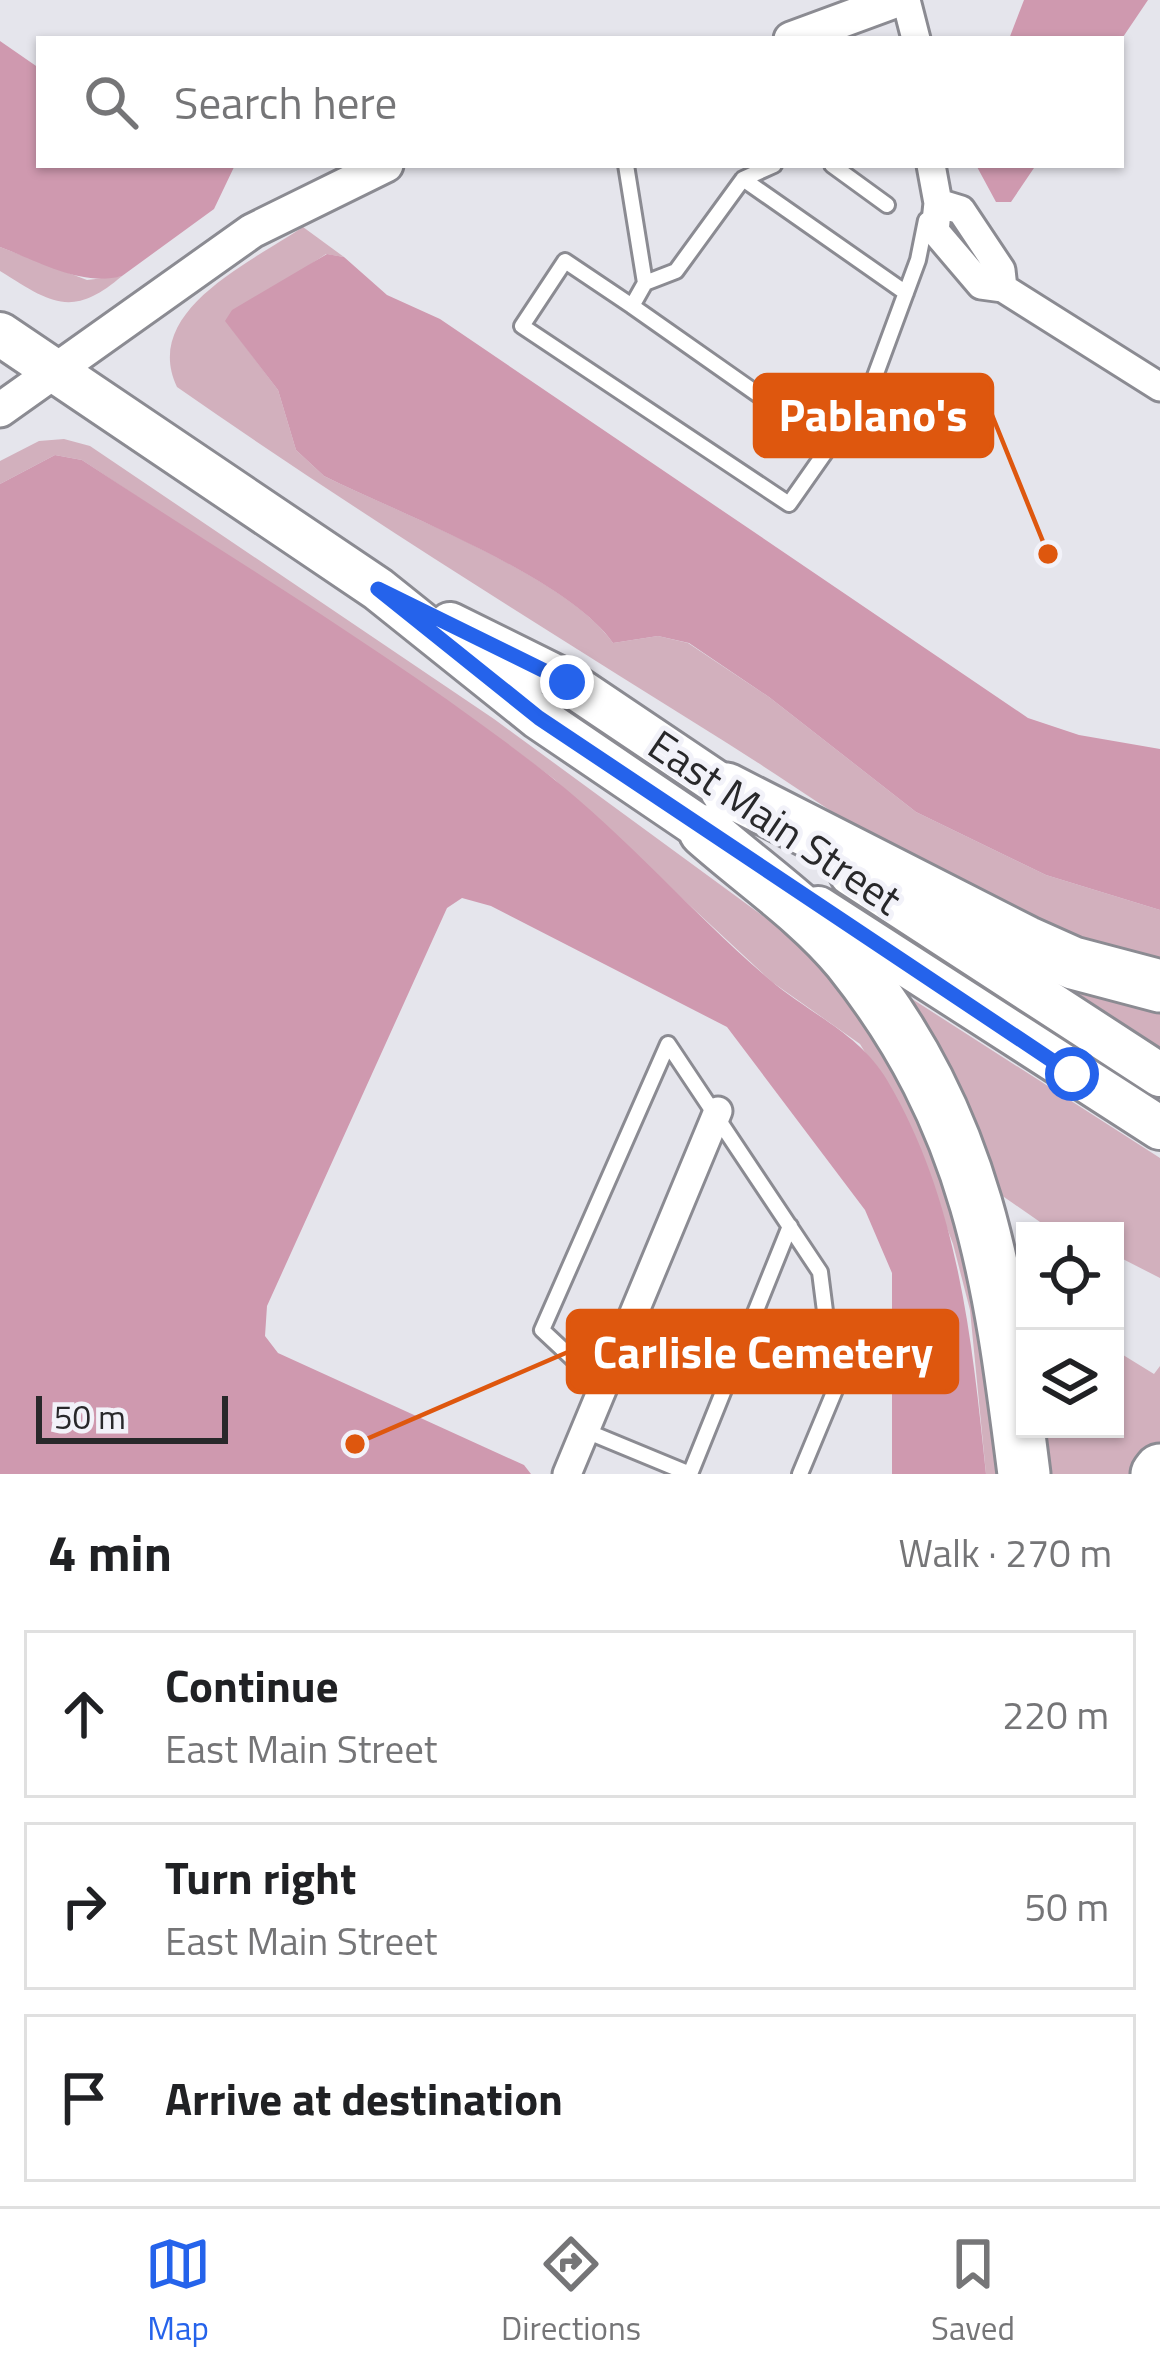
<!DOCTYPE html>
<meta charset="utf-8">
<style>
:root{--surface:#fff;--page:#f2f2f2;--text:#202124;--muted:#757577;--line:#e0e0e0;--accent:#2563eb}
body{margin:0;font-family:"Titillium Web",sans-serif;background:var(--page);color:var(--text)}
.controls{position:absolute;right:36px;bottom:36px;display:grid;overflow:hidden;border-radius:0px;box-shadow:0 3px 9px #0004}
.controls button{width:108px;height:108px;display:grid;place-items:center;padding:0;border:0;border-bottom:3px solid var(--line);background:var(--surface);color:var(--text);font:60px sans-serif}
.scale{position:absolute;left:36px;bottom:30px;width:192px;box-sizing:border-box;padding-left:12px;border:6px solid #28282a;border-top:0;font-size:33px;line-height:42px;white-space:nowrap;color:#28282a;-webkit-text-stroke:9px #f2f2f9;paint-order:stroke}
.stop{position:absolute;width:36px;height:36px;margin:-27px;border:9px solid #2563eb;border-radius:50%;background:#fff}
.stop.end{background:#2563eb;border-color:#fff;box-shadow:0 3px 12px #0008}
.list{margin:0;padding:0;list-style:none}
h2{display:flex;justify-content:space-between;align-items:center;height:156px;margin:0;padding:0 48px;font-size:51px}
h2 small{font-size:39px;font-weight:400;color:var(--muted)}
.list li{display:grid;grid-template-columns:78px 1fr auto;gap:36px;align-items:center;box-sizing:border-box;height:168px;margin:0 24px 24px;padding:0 24px;border:3px solid var(--line);border-radius:0px}
.list b{display:block;font-size:45px;white-space:nowrap}
.list p{margin:0;font-size:39px;white-space:nowrap;color:var(--muted)}
.list em{font-size:39px;font-style:normal;color:var(--muted)}
.icon{flex:none;width:66px;height:66px;fill:none;stroke:currentColor;stroke-width:2;stroke-linecap:round;stroke-linejoin:round}
.map{position:relative;flex:none;width:1160px;height:1474px;overflow:hidden}
.search{position:absolute;background:var(--surface);box-shadow:0 3px 9px #0004;left:36px;right:36px;top:36px;height:132px;display:flex;align-items:center;gap:30px;box-sizing:border-box;padding:0 42px;border-radius:0px;color:var(--muted);font-size:45px}
.sheet{height:732px;background:var(--surface)}
nav{display:flex;justify-content:space-around;align-items:center;box-sizing:border-box;height:168px;border-top:3px solid var(--line);background:var(--surface);font-size:33px;color:var(--muted)}
nav a{display:grid;justify-items:center;gap:6px}
nav .on{color:var(--accent)}
.map>svg:first-child{display:block}
</style>
<div class="map">
<svg width="1160" height="1474" viewBox="0 0 1160 1474">
<rect width="100%" height="100%" fill="#e5e5ec"/>
<path fill="#d2b0bd" d="M303 227 344 257 326 254 226 321 278 390 296 450 324 476C401 514 567 576 613 643L658 636 688 643 769 697 916 812 1046 875 1160 910V966C1001 939 861 827 727 743 542 627 356 512 177 387 141 311 250 263 303 227Z
M0 247 87 280 122 276C72 319 51 303 0 271Z
M64 439 90 446 494 719 804 946 848 989 941 1132 1011 1474H986L970 1310 953 1244 907 1122 860 1044 772 982 554 779 481 725 82 460 55 455 0 484V461L39 441Z
M1060 982 1160 997V1047Z
M895 988 1160 1158V1278L1115 1255V1231H1053L994 1190Z
M1115 1350 1154 1374 1160 1366V1450L1141 1474H1040L1034 1429H1115Z"/>
<path fill="#cf99af" d="M1024 0H1148L1121 40 1009 39Z
M0 41 39 68V165H235L214 209 122 276C81 287 38 261 0 247Z
M976 165H1036L1011 202H996Z
M327 254 344 257 387 295 440 319 1028 718 1079 735 1160 749V910L1046 875 916 812 769 697 689 643 658 636 613 643C567 577 401 514 324 476L296 450 278 390 225 321 232 310Z
M55 455 82 460C238 563 402 660 550 776 628 838 694 915 770 980 810 1014 860 1034 887 1080 958 1200 972 1339 986 1474H892V1273L865 1210 727 1027 491 906 462 898 447 908 267 1306 265 1336 278 1353 524 1465 531 1474H0V484Z"/>
<g fill="none" stroke-linecap="round" stroke-linejoin="round">
<g stroke="#8b8b92" stroke-width="20">
<path id="service" d="M626 165 645 283 676 271 743 179 906 293
M832 165 887 205
M743 179 774 165
M645 283 632 306 565 261 522 326 789 504 871 387 918 260 926 220
M632 306 830 445
M604 1388 542 1330 668 1044 820 1272 835 1390 800 1474
M586 1431 690 1474
M690 1474 790 1226"/>
</g>
<g stroke="#8b8b92" stroke-width="33">
<path id="minor" d="M906 0 916 39
M931 165 938 203 935 231 981 285 1003 288 1160 387
M938 203 961 210 1001 270 1003 288
M567 1474 718 1111"/>
</g>
<g stroke="#8b8b92" stroke-width="39">
<path id="tertiary" d="M791 39 897 0
M0 410 252 231 386 165"/>
</g>
<g stroke="#8b8b92" stroke-width="48">
<path id="primary" d="M0 334 378 589 539 718 732 849
M450 624 567 682 750 805
M851 874 1160 1075
M818 908 1160 1128"/>
</g>
<g stroke="#8b8b92" stroke-width="57">
<path id="motorway" d="M726 789 1026 942 1073 963 1160 986
M705 831C751 872 810 912 849 960 979 1123 999 1275 1024 1474
M1157 1474 1160 1470"/>
</g>
<use href="#service" stroke="#fff" stroke-width="14"/>
<use href="#minor" stroke="#fff" stroke-width="27"/>
<use href="#tertiary" stroke="#fff" stroke-width="33"/>
<use href="#primary" stroke="#fff" stroke-width="42"/>
<use href="#motorway" stroke="#fff" stroke-width="51"/>
</g>
<g fill="none" stroke-linecap="round" stroke-linejoin="round">
<path stroke="#2563eb" stroke-width="15" d="M567 682 378 589 539 718 1072 1074"/>
</g>
<g text-anchor="middle" stroke-width="10" stroke-linejoin="round" paint-order="stroke">
<g font-size="42" fill="#28282a" stroke="#f2f2f9">
<text transform="translate(775 822) rotate(34)" y="15">East Main Street</text>
</g>
</g>
<path fill="none" stroke="#de570e" stroke-width="4.5" d="M1048 554L992 415M355 1444L568 1352"/>
<g fill="#de570e" stroke="#f2f2f9" stroke-width="4.5">
<circle cx="1048" cy="554" r="12"/>
<circle cx="355" cy="1444" r="12"/>
</g>
<g fill="#de570e" stroke="#de570e" stroke-width="4.5">
<rect x="755" y="375" width="237" height="81" rx="12"/>
<rect x="568" y="1311" width="389" height="81" rx="12"/>
</g>
<g font-size="45" text-anchor="middle" font-weight="bold" fill="#fff">
<text x="873" y="431">Pablano's</text>
<text x="763" y="1368">Carlisle Cemetery</text>
</g>
</svg>
<div class="controls">
<button><svg class="icon" aria-label="locate" viewBox="0 0 24 24"><circle cx="12" cy="12" r="6"/><path d="M12 2v4M12 18v4M2 12h4M18 12h4"/></svg></button>
<button><svg class="icon" aria-label="layers" viewBox="0 0 24 24"><path d="M12 4l9 5-9 5-9-5zM3 14l9 5 9-5"/></svg></button>
</div>
<div class="scale">50 m</div>
<div class="stop" style="left:1072px;top:1074px"></div>
<div class="stop end" style="left:567px;top:682px"></div>
<div class="search"><svg class="icon" aria-label="search" viewBox="0 0 24 24"><circle cx="10" cy="10" r="6"/><path d="M15 15l6 6"/></svg>Search here</div>
</div>
<section class="sheet">
<h2>4 min<small>Walk · 270 m</small></h2>
<ul class="list">
<li><svg class="icon" aria-label="ahead" viewBox="0 0 24 24"><path d="M12 20V5M6 11l6-6 6 6"/></svg><div><b>Continue</b><p>East Main Street</p></div><em>220 m</em></li>
<li><svg class="icon" aria-label="right" viewBox="0 0 24 24"><path d="M7 20v-9h11M14 6l5 5-5 5"/></svg><div><b>Turn right</b><p>East Main Street</p></div><em>50 m</em></li>
<li><svg class="icon" aria-label="arrive" viewBox="0 0 24 24"><path d="M6 21V4h12l-3 4 3 4H6"/></svg><div><b>Arrive at destination</b></div></li>
</ul>
</section>
<nav>
<a class="on"><svg class="icon" aria-label="map" viewBox="0 0 24 24"><path d="M3 6l6-2 6 2 6-2v14l-6 2-6-2-6 2zM9 4v14M15 6v14"/></svg>Map</a>
<a><svg class="icon" aria-label="directions" viewBox="0 0 24 24"><path d="M12 3l9 9-9 9-9-9zM9 14v-3h6M13 9l2 2-2 2"/></svg>Directions</a>
<a><svg class="icon" aria-label="saved" viewBox="0 0 24 24"><path d="M7 4h10v16l-5-4-5 4z"/></svg>Saved</a>
</nav>
